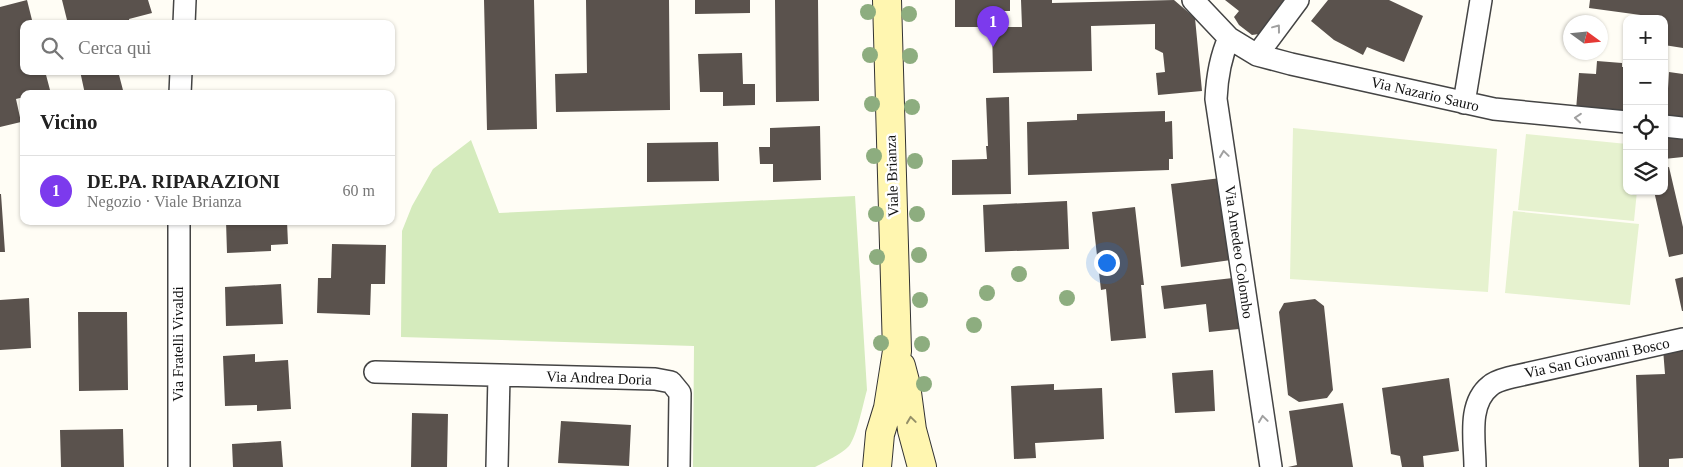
<!DOCTYPE html>
<html lang="it">
<meta charset="utf-8">
<style>
:root{--surface:#fff;--page:#f6f6f6;--text:#222;--muted:#767676;--line:#e0e0e0;--accent:#7c3aed}
body{margin:0;font-family:Georgia,serif;background:var(--page);color:var(--text)}
.controls{position:absolute;right:15px;top:15px;display:grid;overflow:hidden;border-radius:10px;box-shadow:0 1px 4px #0004}
.controls button{width:45px;height:45px;display:grid;place-items:center;padding:0;border:0;border-bottom:1px solid var(--line);background:var(--surface);color:var(--text);font:25px sans-serif}
.compass{position:absolute;left:1563px;top:15px;width:45px;height:45px;border-radius:50%;background:var(--surface);box-shadow:0 1px 4px #0004;rotate:105deg}
.you{position:absolute;left:1106px;top:262px;width:18px;height:18px;margin:-12px;border:4px solid #fff;border-radius:50%;background:#1a73e8;box-shadow:0 0 0 8px #1a73e833}
.badge{display:grid;place-items:center;width:32px;height:32px;border-radius:50%;background:var(--accent);color:#fff;font-size:16px;font-weight:700}
.pin{position:absolute;translate:-50% -41px;filter:drop-shadow(0 1px 2px #0008)}
.pin::after{content:'';position:absolute;top:26px;width:18px;height:15px;background:inherit;clip-path:polygon(0 0,100% 0,50% 100%)}
.list{margin:0;padding:0;list-style:none}
h2{display:flex;justify-content:space-between;align-items:center;height:65px;margin:0;padding:0 20px;font-size:21px}
h2 small{font-size:16px;font-weight:400;color:var(--muted)}
.list li{display:grid;grid-template-columns:32px 1fr auto;gap:15px;align-items:center;box-sizing:border-box;height:70px;padding:0 20px;border-top:1px solid var(--line)}
.list b{display:block;font-size:19px;white-space:nowrap}
.list p{margin:0;font-size:16px;white-space:nowrap;color:var(--muted)}
.list em{font-size:16px;font-style:normal;color:var(--muted)}
.icon{flex:none;width:28px;height:28px;fill:none;stroke:currentColor;stroke-width:2;stroke-linecap:round;stroke-linejoin:round}
.map{position:relative;flex:none;width:1683px;height:467px;overflow:hidden}
.search{position:absolute;background:var(--surface);box-shadow:0 1px 4px #0004;left:20px;top:20px;width:375px;height:55px;display:flex;align-items:center;gap:12px;box-sizing:border-box;padding:0 18px;border-radius:10px;color:var(--muted);font-size:19px}
.panel{position:absolute;background:var(--surface);box-shadow:0 1px 4px #0004;left:20px;top:90px;width:375px;height:135px;border-radius:10px}
.map>svg:first-child{display:block}
</style>
<div class="map">
<svg width="1683" height="467" viewBox="0 0 1683 467">
<rect width="100%" height="100%" fill="#fffdf5"/>
<path fill="#d5ebbd" d="M471 140 499 213 855 196 867 390C863 404 857 436 849 446 843 453 823 463 815 467H693L694 346 401 337 402 231 412 206 433 169Z"/>
<path fill="#e6f2cf" d="M1293 128 1497 149 1488 292 1290 279Z
M1526 134 1627 144V191H1637L1634 221 1518 210Z
M1513 211 1639 224 1630 305 1505 293Z"/>
<path fill="#5a524d" d="M27 0 33 24H24V71H45L50 90 36 94H24V97L16 99 21 122 0 127V7Z
M62 0H148L152 13 129 19 130 24H68Z
M484 0H534L537 129 487 130Z
M586 0H669L670 110 556 112 555 74 587 73Z
M695 0H750V13L695 14Z
M775 0H818L819 101 776 102Z
M955 0H1010V11H1001V27H1022L1021 0H1052V3L1174 0 1195 18 1202 91 1158 95 1156 73 1165 72 1163 53 1155 49V24L1091 26 1092 71 993 73 992 27H955Z
M1225 0H1285L1259 34 1252 35 1239 25 1234 17 1239 11Z
M1328 0H1389L1423 16 1404 62 1367 47 1363 55 1334 40 1311 21Z
M1590 0H1683V48L1664 45V19H1647L1648 16 1589 8Z
M742 53 743 84H755V105L723 106V92H700L698 54Z
M1597 61 1622 63V67H1627V113L1576 110 1579 73 1596 74Z
M80 71H118L124 94H85Z
M1669 72 1683 74V122L1666 121Z
M1009 97 1011 194 952 195V160L987 159 986 146H988L986 98Z
M1165 111V122L1172 121 1173 159H1169V170L1028 175 1027 122 1077 120V114Z
M820 126 821 180 773 182V164H760L759 147H770V128Z
M1664 131 1683 133V157L1664 159Z
M718 142 719 181 647 182V143Z
M1669 167 1683 227V254L1669 257 1654 191H1664V168Z
M1221 178 1231 260 1181 267 1171 184Z
M0 194H1L5 252H0Z
M1067 201 1069 249 985 252 983 205Z
M1135 207 1144 285H1141L1146 338 1111 341 1106 289 1101 290 1092 212Z
M226 221H287L288 244 271 245V251L227 253Z
M332 244 386 245 385 284H371L370 315 317 313 318 278H331Z
M1683 277V311H1682L1675 279Z
M1233 278 1239 329 1209 332 1206 304 1164 309 1161 286Z
M281 284 283 324 226 326 225 287Z
M29 298 31 348 0 350V300Z
M1315 299 1324 306 1333 390 1327 398 1299 402 1288 395 1279 312 1284 303Z
M78 312H127L128 390 79 391Z
M1683 344V458L1669 459V467H1639L1636 375 1665 374 1663 349Z
M255 354V362L288 360 291 409 257 411V405L225 406 223 356Z
M1213 370 1215 411 1175 413 1172 373Z
M1449 378 1459 451 1423 456 1424 467H1402L1400 456 1391 454 1382 388Z
M1054 384V390L1102 388 1104 439 1035 443 1036 458 1014 459 1011 386Z
M1343 403 1353 467H1288L1297 465 1289 411Z
M412 413 448 414 447 467H411Z
M561 421 631 425 629 466 558 463Z
M123 429 124 467H61L60 430Z
M281 441 283 467H233L232 444Z"/>
<g fill="none" stroke-linecap="round" stroke-linejoin="round">
<g stroke="#444" stroke-width="24">
<path id="minor" d="M1193 0 1229 38 1257 55 1291 64 1494 109 1627 122
M184 24 185 0
M1229 38C1220 58 1217 77 1216 99L1271 467
M1257 55 1298 0
M180 94 181 71
M1464 103 1481 0
M1664 126 1683 128
M179 221V467
M375 372 655 379 671 382 680 393 679 467
M497 467 499 375
M1475 467C1475 441 1467 404 1490 386 1495 381 1505 379 1512 377L1683 339"/>
</g>
<g stroke="#333" stroke-width="30">
<path id="secondary" d="M901 366 906 385 912 430 922 467
M877 467 880 434 888 408 897 351 887 0"/>
</g>
<use href="#minor" stroke="#fff" stroke-width="21"/>
<use href="#secondary" stroke="#fff6b0" stroke-width="28"/>
</g>
<g fill="#8dad7f">
<circle cx="868" cy="12" r="8"/>
<circle cx="909" cy="14" r="8"/>
<circle cx="870" cy="55" r="8"/>
<circle cx="910" cy="56" r="8"/>
<circle cx="872" cy="104" r="8"/>
<circle cx="912" cy="107" r="8"/>
<circle cx="874" cy="156" r="8"/>
<circle cx="915" cy="161" r="8"/>
<circle cx="876" cy="214" r="8"/>
<circle cx="917" cy="214" r="8"/>
<circle cx="919" cy="255" r="8"/>
<circle cx="877" cy="257" r="8"/>
<circle cx="1019" cy="274" r="8"/>
<circle cx="987" cy="293" r="8"/>
<circle cx="1067" cy="298" r="8"/>
<circle cx="920" cy="300" r="8"/>
<circle cx="974" cy="325" r="8"/>
<circle cx="881" cy="343" r="8"/>
<circle cx="922" cy="344" r="8"/>
<circle cx="924" cy="384" r="8"/>
</g>
<defs><path id="oneway-chevron" d="M-2-3.5L2.5 0L-2 3.5" fill="none" stroke-width="1.6" stroke-linecap="round" stroke-linejoin="round" transform="scale(1.25)"/></defs>
<g stroke="#a0a0a0">
<use href="#oneway-chevron" transform="translate(1277 28) rotate(-53)"/>
<use href="#oneway-chevron" transform="translate(1578 118) rotate(-175)"/>
<use href="#oneway-chevron" transform="translate(1224 154) rotate(-98)"/>
<use href="#oneway-chevron" transform="translate(1263 419) rotate(-98)"/>
</g>
<use stroke="#948f68" href="#oneway-chevron" transform="translate(911 420) rotate(-98)"/>
<g text-anchor="middle" stroke-width="5" stroke-linejoin="round" paint-order="stroke">
<g font-size="15" fill="#111" stroke="#fff">
<text transform="translate(1425 94) rotate(13)" y="5">Via Nazario Sauro</text>
<text transform="translate(892 176) rotate(-92)" y="5">Viale Brianza</text>
<text transform="translate(1239 252) rotate(82)" y="5">Via Amedeo Colombo</text>
<text transform="translate(178 344) rotate(-90)" y="5">Via Fratelli Vivaldi</text>
<text transform="translate(1597 358) rotate(-12)" y="5">Via San Giovanni Bosco</text>
<text transform="translate(599 378) rotate(2)" y="5">Via Andrea Doria</text>
</g>
</g>
</svg>
<div class="controls">
<button>+</button>
<button>−</button>
<button><svg class="icon" aria-label="locate" viewBox="0 0 24 24"><circle cx="12" cy="12" r="6"/><path d="M12 2v4M12 18v4M2 12h4M18 12h4"/></svg></button>
<button><svg class="icon" aria-label="layers" viewBox="0 0 24 24"><path d="M12 4l9 5-9 5-9-5zM3 14l9 5 9-5"/></svg></button>
</div>
<svg class="compass" viewBox="-18 -18 36 36"><path d="M0-13l5 13h-10z" fill="#e53935"/><path d="M0 13l5-13h-10z" fill="#767676"/></svg>
<div class="you"></div>
<div class="pin badge" style="left:993px;top:47px">1</div>
<div class="search"><svg class="icon" aria-label="search" viewBox="0 0 24 24"><circle cx="10" cy="10" r="6"/><path d="M15 15l6 6"/></svg>Cerca qui</div>
<section class="panel">
<h2>Vicino<small></small></h2>
<ul class="list">
<li><span class="badge">1</span><div><b>DE.PA. RIPARAZIONI</b><p>Negozio · Viale Brianza</p></div><em>60 m</em></li>
</ul>
</section>
</div>
